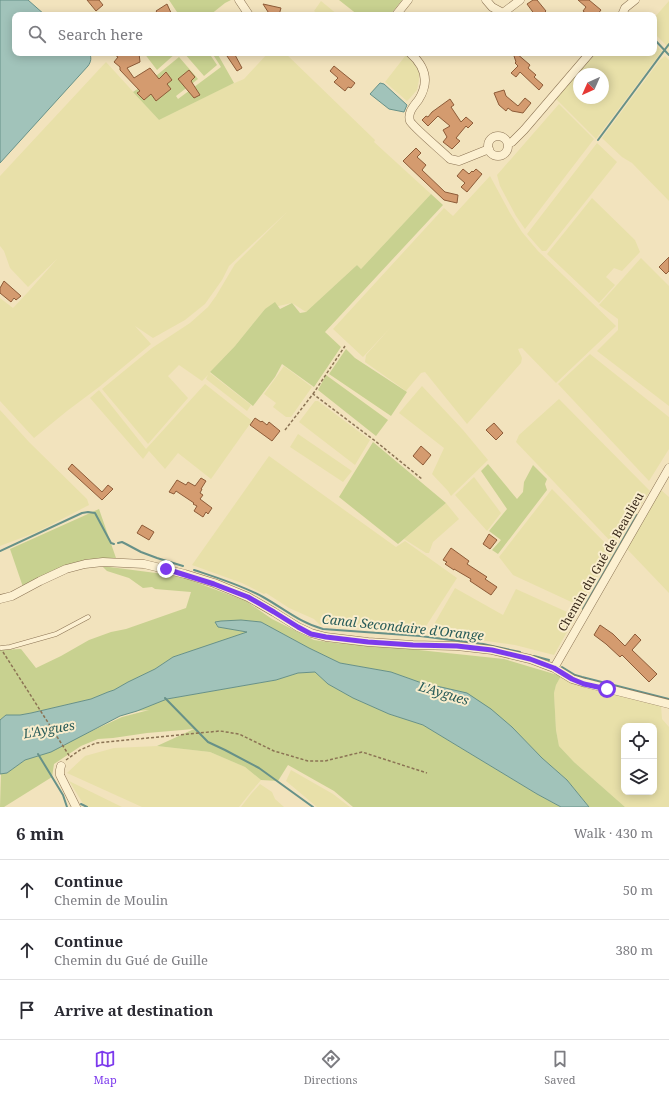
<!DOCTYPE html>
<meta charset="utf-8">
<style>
:root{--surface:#fff;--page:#f7f7f7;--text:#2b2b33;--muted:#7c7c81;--line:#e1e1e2;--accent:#7c3aed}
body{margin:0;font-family:"Noto Serif",serif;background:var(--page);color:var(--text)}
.controls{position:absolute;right:12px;bottom:12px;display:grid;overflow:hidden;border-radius:8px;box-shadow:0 2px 10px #0003}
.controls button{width:36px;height:36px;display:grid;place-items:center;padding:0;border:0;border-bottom:1px solid var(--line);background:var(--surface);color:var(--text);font:20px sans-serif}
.compass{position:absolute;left:573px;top:68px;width:36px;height:36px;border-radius:50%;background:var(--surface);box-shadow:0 2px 10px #0003;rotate:225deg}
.stop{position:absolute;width:12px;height:12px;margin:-9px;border:3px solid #7c3aed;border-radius:50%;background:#fff}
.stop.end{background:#7c3aed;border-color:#fff;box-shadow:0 1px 4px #0008}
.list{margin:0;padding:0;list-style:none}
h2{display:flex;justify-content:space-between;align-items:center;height:52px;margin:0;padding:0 16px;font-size:17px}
h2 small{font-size:13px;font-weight:400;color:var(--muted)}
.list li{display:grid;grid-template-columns:26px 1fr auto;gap:12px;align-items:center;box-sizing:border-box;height:60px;padding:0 16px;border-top:1px solid var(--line)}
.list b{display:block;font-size:15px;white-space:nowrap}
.list p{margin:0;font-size:13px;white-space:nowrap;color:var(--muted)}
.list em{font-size:13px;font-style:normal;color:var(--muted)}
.icon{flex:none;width:22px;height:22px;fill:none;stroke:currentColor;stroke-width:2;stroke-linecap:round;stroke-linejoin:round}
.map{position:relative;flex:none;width:669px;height:807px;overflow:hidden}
.search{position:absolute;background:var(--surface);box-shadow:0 2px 10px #0003;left:12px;right:12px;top:12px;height:44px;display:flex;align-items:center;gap:10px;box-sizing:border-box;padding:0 14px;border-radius:8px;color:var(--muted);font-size:15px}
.sheet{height:232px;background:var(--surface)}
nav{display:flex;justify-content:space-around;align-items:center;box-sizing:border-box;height:56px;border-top:1px solid var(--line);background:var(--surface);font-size:11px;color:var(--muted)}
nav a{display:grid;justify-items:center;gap:2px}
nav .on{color:var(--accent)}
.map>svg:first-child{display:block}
</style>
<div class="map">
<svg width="669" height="807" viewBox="0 0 669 807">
<rect width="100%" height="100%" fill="#f2e3bd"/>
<path fill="#e8e0a9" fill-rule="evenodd" d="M321 1 338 15H319L314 11Z
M669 1V48L654 33V18Z
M654 43 662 51 596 139 556 99 596 53H654ZM579 74H603V98H579Z
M268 53H285L375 140 374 142 431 194 361 269 357 265 306 312 292 303 265 309 235 346 210 372V373L251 405 247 411 206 379 208 375 202 381 179 365 168 376 188 398 148 444 102 389 152 348 190 323 208 307 216 296 235 264 287 212 229 266 222 280 205 304 185 320 153 338 135 326 151 344 99 387 67 411 34 438 0 401V298L13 308 28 292 57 259 28 287 10 268 4 251 0 246V176L106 62 159 120 225 87 244 79Z
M406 55 414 63 419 72V80L417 90 410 98 407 101 385 82Z
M665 56 669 60V201L632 163 622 157 602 138 660 60Z
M559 104 594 139 525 229 516 216 500 186 497 175Z
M597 143 617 162 546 251H542L527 234Z
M490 176 510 213 522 232 538 251 616 326 556 383 522 348 518 349 522 358 521 363 467 424 425 372 421 373 406 391 365 362 366 355 391 327 363 357 333 329 444 208 453 216Z
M592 198 635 240 640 252 622 271 614 268 606 277 615 285 599 303 547 254Z
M641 258 669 286V406L597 351 618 330V319L599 305Z
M590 354 669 417V449L649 481 558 384Z
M284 366 312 387 291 417H286L273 407 276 403 264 394Z
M205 384 252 421 211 479 178 453 165 469 149 451 143 459 90 398 99 390 146 449Z
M422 386 463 430 488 460 451 496 448 491 432 474 444 448 399 413Z
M559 399 650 491 614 545 516 442 519 435Z
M315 401H318L370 440 355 465 299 422Z
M0 410 29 442 87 499 89 505 37 532 0 546Z
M298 434 352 471 343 482 290 447Z
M269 456 396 547 405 541 457 578 421 634 320 625 314 619 289 608 266 593 264 594 242 583 192 565Z
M474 477 501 513 487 531 455 495Z
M552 489 613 551 580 606 513 575 499 557Z
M661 490 669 497V593L627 549Z
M446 503 459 519 433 542 429 553H426L404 539Z
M455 588 503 615 516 589 576 616 554 655 515 645 429 633Z
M561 676 577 686 661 706 662 719 669 727V807H625L574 762 559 746 556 730 554 693 556 685ZM624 726H654V792H624Z
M157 746 210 752 245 767 261 780 250 793 239 807H142L67 773 85 756 114 748Z
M291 770 333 794 350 807H317L286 781Z
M69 781 122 807H84V805Z
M260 784 272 792 275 799 284 807H241L251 794Z"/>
<path fill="#c8d190" d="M169 0H231L225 3 210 15H179Z
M339 0H402L390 15H358Z
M144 53H176L157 70Z
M184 53H209L217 65 204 76Z
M212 53H217L234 83 159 120 133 92 151 80 179 57 198 79 176 96 178 99 221 67Z
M431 194 443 205 325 332 341 347 314 387 282 364 275 377 253 406 210 372 235 346 265 309 275 302 280 309 292 303 300 313 306 312 357 265 361 269Z
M346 349 355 358 407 392 391 416 329 374Z
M326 375 388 420 376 436 318 390Z
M373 442 446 503 398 544 339 497Z
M488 464 517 499 523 492 524 482 533 465 547 479 545 484 547 490 498 554 492 550 501 540 489 531 507 509 481 471Z
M99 509 116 558 73 563 23 587 10 549Z
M102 566 179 576 246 601 272 619 314 640 335 643 400 648 504 659 561 676 556 685 554 693 556 730 559 746 574 762 625 807H589L567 780 542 758 512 727 502 719 447 689 432 684 419 682 391 672 340 663 309 648 261 622 241 620 221 621 215 622 218 627 248 632 173 657 155 669 128 682 114 690 108 692 91 699 31 713 20 715H6L0 720V650L21 649 36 668 61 656 89 640 111 632 126 629 186 608 191 592 155 589 152 587 143 588 129 578 107 571Z
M315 672 328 684 353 698 389 714 423 725 537 794 561 807H353L334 791 288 765 278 781 261 780 245 767 210 752 157 746 194 729 147 733 113 738 98 739 81 746 54 764 52 777 4 807H0L1 773H7L25 760 51 752 70 741 122 717 149 710 137 711 167 699 276 680 298 673Z"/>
<path fill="#a1c3ba" stroke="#679188" d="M0 0H28L45 15H15V53H89C92 57 91 62 88 66L0 163Z
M380 83 384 84 407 105 404 112 389 109 370 94Z
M241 620 261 622 309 648 340 663 391 672 419 682 467 693 491 709 512 727 542 758 567 780 589 807H561L537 794 423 725 389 714 353 698 328 684 315 672 298 673 276 680 167 699 137 711 120 716 51 752 25 760 7 773 0 774V720L6 715H20L31 713 91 699 108 692 114 690 128 682 155 669 173 657 247 632 218 627 215 622 221 621Z"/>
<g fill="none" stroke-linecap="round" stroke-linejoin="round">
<path stroke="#679188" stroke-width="2" d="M654 39 669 55
M598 140 669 44
M118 543 122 542 126 544 141 552 157 558 183 566
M0 551 82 513 88 512 95 513 111 543 114 544
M194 570C218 578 241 585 263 597 283 608 300 623 323 629L420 636 483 644 520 652
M583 609 637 515
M534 656 549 660
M562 667 575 675 582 677 669 699
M165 698 208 742 225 750 259 768 313 807
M38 754 63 795 67 807
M81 804 87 807"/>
</g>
<path fill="#d49b6f" stroke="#8d5b38" d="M87 0H99L103 5 96 11Z
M533 0H537L546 11 542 15H535L527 4Z
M578 0H589L601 10 597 15H588L583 11 586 7Z
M167 4 172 15H159L156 11Z
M263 4 281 8 279 15H270Z
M112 53H139L140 62 127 68 134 78 150 68 159 79 166 72 172 80 167 84 171 89 156 101 151 94 144 100 137 93 140 91 120 70V67L114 62 118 57Z
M225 53H234L242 68 237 71Z
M513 53H516L530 65 528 68 536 75 534 77 543 85 539 90 520 72 516 77 511 73 518 66 515 63 516 62Z
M334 66 355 83 351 88 348 87 345 91 334 82 338 78 330 71Z
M189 70 195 77 191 81 200 95 194 98 178 79Z
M504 90 506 96 518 106 525 98 531 103 523 113 512 111 508 108 506 111 499 105 494 93Z
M450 99 454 105 451 107 461 122 466 117 473 123 468 128 466 126 456 138 460 141 452 149 443 142 447 137 443 130 450 126 438 116 428 126 422 120 426 116 428 117 432 112Z
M416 148 421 153 417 157 426 165 422 170 445 192 458 195 457 203 444 200 403 161Z
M463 169 469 174 472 171 473 172 476 169 482 174 467 192 461 187 465 183 457 176Z
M669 257V271L666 274 659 267Z
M4 281 21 296 16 300 14 298 11 302 0 293V288Z
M255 418 261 422 262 421 267 425 269 422 280 431 272 441 250 425Z
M494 423 503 433 496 440 486 430Z
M421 446 431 455 423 465 413 456Z
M72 464 102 492 108 485 113 489 102 500 68 469Z
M201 478 206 481 201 489H202L200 493 203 495 200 499 212 508 208 514 206 512 203 517 194 511 197 506 193 504 194 503 176 491 174 494 169 492 177 480 186 485 188 482 195 486Z
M142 525 154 532 149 540 137 533Z
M489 534 497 540 490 549 483 544Z
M451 548 469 561 467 564 487 577 485 579 497 587 491 595 470 581 471 579 454 569V570L445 564 447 562 443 560Z
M600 625 613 634 625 646 635 634 641 640 632 650 657 674 649 682 622 655 620 657 606 644 594 635Z"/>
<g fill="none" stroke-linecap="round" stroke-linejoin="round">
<g stroke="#8b7354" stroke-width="5">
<path id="lane" d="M1 648 10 647 56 634 88 617"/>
</g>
<g stroke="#8b7354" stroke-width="9">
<path id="street" d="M239 0 249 15
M486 0 492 7 503 13 520 0
M396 15 408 0
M622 15 625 8 635 0
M410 53C425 66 430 81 419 99 415 105 407 112 410 121 413 127 443 152 450 159L459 161 489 149
M488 146a10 10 0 1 1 20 0a10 10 0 1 1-20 0Z
M508 143 512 142 524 130 590 53
M0 599 12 596 40 581 66 569 85 564 103 562 144 564 185 574 214 583 248 597 274 612 298 627 311 633 326 637 368 642 413 645 457 646 492 650 530 659 554 668 572 679 585 683 669 704
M554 668 669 468
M61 766 60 770V775L76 807"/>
</g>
<path stroke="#8b7354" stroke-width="1.5" stroke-dasharray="3 2" stroke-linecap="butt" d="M485 142C489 133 497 132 507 136
M313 394 345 346
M285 430 313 394 374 440 422 479
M3 652 70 757
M66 760 80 750 96 743 220 731 239 734 274 751 308 761H325L362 752 427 773"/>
<use href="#lane" stroke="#fcf0d1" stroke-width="4"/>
<use href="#street" stroke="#fcf0d1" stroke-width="8"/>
</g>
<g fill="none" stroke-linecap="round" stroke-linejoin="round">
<path stroke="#7c3aed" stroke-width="5" d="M166 569 214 584 248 597 274 612 298 627 311 634 326 637 368 642 413 645 457 646 492 650 530 659 554 668 572 679 584 684 607 689"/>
</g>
<g text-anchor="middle" stroke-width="4" stroke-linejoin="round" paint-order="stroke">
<g font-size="12" fill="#392a1b" stroke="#f9edcd">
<text transform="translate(601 562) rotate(-60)" y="4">Chemin du Gué de Beaulieu</text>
</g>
<g font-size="13" font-style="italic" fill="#285b58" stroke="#f9edcd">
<text transform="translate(403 627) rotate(6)" y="5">Canal Secondaire d'Orange</text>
<text transform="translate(444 693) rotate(17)" y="5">L'Aygues</text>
<text transform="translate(49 729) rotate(-10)" y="5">L'Aygues</text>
</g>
</g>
</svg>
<div class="controls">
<button><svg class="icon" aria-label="locate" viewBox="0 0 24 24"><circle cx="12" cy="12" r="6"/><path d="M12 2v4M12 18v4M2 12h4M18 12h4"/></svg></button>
<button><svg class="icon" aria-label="layers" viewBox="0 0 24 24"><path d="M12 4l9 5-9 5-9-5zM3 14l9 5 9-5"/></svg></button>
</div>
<svg class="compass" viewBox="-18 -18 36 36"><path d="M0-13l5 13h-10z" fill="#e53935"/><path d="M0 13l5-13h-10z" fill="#7c7c81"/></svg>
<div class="stop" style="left:607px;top:689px"></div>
<div class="stop end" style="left:166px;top:569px"></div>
<div class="search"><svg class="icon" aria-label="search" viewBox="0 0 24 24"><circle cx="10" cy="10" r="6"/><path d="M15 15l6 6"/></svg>Search here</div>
</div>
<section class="sheet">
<h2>6 min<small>Walk · 430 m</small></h2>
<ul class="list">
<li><svg class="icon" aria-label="ahead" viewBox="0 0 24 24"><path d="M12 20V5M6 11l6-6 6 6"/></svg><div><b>Continue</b><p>Chemin de Moulin</p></div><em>50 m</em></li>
<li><svg class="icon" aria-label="ahead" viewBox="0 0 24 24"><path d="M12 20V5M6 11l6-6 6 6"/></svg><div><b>Continue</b><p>Chemin du Gué de Guille</p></div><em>380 m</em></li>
<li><svg class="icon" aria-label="arrive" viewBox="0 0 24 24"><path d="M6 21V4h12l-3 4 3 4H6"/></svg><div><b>Arrive at destination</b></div></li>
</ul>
</section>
<nav>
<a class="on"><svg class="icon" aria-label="map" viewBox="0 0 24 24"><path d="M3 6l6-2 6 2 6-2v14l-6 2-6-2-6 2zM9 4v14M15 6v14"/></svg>Map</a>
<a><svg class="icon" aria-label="directions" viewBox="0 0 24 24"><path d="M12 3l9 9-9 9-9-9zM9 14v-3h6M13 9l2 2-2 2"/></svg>Directions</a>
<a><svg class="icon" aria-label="saved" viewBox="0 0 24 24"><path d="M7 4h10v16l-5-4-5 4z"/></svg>Saved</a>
</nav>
